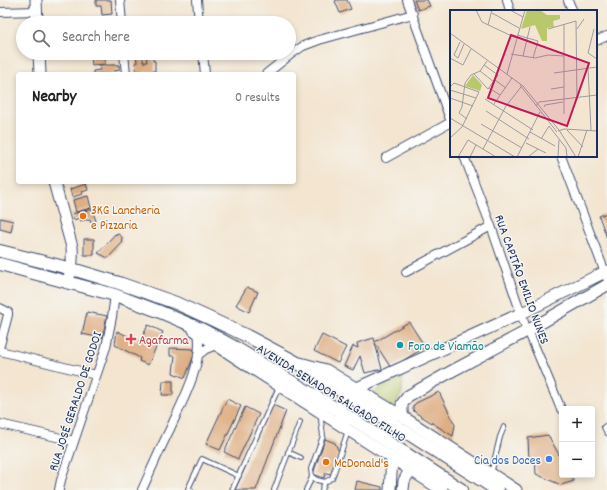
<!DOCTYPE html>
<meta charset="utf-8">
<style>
:root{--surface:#fff;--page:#f2f2f2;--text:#202124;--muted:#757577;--line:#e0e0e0}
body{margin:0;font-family:Dekko,sans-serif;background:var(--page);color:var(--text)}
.controls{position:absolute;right:12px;bottom:12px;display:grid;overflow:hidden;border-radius:4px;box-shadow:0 2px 6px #0003}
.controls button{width:36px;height:36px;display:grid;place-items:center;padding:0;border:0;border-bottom:1px solid var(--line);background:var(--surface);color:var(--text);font:20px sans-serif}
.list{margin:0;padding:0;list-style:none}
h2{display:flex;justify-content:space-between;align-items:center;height:52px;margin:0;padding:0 16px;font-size:17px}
h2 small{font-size:13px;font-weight:400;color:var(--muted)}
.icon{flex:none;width:22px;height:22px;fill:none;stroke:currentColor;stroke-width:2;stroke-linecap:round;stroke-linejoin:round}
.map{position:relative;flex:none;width:607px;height:490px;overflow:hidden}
.search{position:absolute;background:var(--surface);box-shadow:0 2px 6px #0003;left:16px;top:16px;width:280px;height:44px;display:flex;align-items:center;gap:10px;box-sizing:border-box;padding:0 14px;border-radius:22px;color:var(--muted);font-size:15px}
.panel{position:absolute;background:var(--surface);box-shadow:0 2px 6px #0003;left:16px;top:72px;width:280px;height:112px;border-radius:4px}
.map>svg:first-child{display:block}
</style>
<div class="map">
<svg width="607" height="490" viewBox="0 0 607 490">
<rect width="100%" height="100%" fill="#f6f6f2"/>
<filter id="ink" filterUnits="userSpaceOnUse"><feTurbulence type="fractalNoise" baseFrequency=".025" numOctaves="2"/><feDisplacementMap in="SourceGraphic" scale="8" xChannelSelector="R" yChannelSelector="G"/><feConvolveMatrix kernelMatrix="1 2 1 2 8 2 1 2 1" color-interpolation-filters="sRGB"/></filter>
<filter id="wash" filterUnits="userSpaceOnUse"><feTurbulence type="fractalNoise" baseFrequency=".012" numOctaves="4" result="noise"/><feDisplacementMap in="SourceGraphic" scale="16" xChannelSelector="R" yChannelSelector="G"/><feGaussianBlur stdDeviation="0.9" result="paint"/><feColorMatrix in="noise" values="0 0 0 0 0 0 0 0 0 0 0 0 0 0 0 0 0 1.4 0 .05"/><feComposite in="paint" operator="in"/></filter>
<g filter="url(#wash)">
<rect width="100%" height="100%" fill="#f3e5d0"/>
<path fill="#b8c86b" stroke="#6a7c64" d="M403 377 402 393 393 408 372 394 383 386Z"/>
<g id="blocks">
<path fill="#dfaf84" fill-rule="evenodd" d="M96 0H111L112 14 102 15 101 6H96Z
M337 0H347L351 9 340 13 335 1Z
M414 0H427L430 6 418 10Z
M136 53H151L152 55H153V61H155V71L144 72V74H137L135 63H137ZM143 55H146L147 62H143Z
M91 54H105V64L92 65Z
M99 65H119V70L114 71 115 74H93V71L100 70Z
M86 184 88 190 82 192 83 194 72 197 70 189Z
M88 196 91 208 76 212 73 200Z
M92 209 96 221 91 222 90 219 80 221 79 218 74 220 72 214Z
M607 213V238L599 216Z
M0 218 13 221 11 232 0 229Z
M117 233 122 237V239L121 240 123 242 108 258 98 253 115 234 116 235Z
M84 239H94V255H84Z
M247 287 258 292 249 312 236 305Z
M87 312 107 316 102 338 82 334Z
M409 322 425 347 391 368 375 343 382 369 365 373 360 356 353 370 344 366 353 346 358 348 357 343 374 338 375 342Z
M148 325 163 332 148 365 139 361 140 358 115 345 117 331 140 342Z
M322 335 346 347 338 363 314 351Z
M170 348 193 349 194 355 185 378 173 373 175 356H170Z
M163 381H173V395H162Z
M439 392 455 425 453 436 416 413 413 410V406L416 403Z
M227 399 241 406 220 450 206 444Z
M273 405 286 411 256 490H235Z
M245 407 259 414 238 459 224 452Z
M548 435 562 460V475H570L574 481 561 485 536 474 535 458 529 460 528 438Z
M325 439 335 443 339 452 331 474 326 473 324 478 313 474Z
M357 481 382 487V490H355Z"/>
</g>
</g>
<g filter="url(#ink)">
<use href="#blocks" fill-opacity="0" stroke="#3b4a6f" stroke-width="1"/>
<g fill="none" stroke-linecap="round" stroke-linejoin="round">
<g stroke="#3b4a6f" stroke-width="6">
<path id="lane" d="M324 414 321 420 323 436 311 469 312 477 317 480 325 482 332 478 348 431
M607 425 604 427 607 433
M288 452 301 458
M491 474 500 437 504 427
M191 490 188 489 202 459 239 476
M232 490 279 387
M274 490 300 422
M306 490 312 477
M322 490 325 482"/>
</g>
<g stroke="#3b4a6f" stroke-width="10">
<path id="street" d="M120 0 122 23
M197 0 199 23
M407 0 451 122
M507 0 510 11
M568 1 573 11
M0 12 37 11
M596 41 607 36
M124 53 126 74
M203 53 205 74
M266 74 290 55 303 46 319 40 413 14
M464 156 491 226 527 331 530 335 561 409
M561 156 607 278
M386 158 451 122
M406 272 491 226
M0 308 8 312V315L0 345
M0 351 96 375
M198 355 206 349 216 345
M0 424 74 441
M59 490 61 480 106 347 112 317 115 295
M142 490C151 470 160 449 170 429 182 402 204 363 198 333"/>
</g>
<g stroke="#3b4a6f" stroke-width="13">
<path id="secondary" d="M36 0 37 23
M39 53 40 74
M54 182 72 247C73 260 72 270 67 283
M194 330 247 365 442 490
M300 363 326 370 403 417 516 490
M403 417 402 412V404L408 396 452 371 527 331 607 285
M345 428C336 408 339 402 355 389L522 313 607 271
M390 490 392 459
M403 490 404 481 410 470"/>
</g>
<g stroke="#3b4a6f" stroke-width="14">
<path id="primary" d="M0 251 72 269 119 283 176 303 209 318 247 336 294 361 497 490
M0 264 115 295 158 311 203 330 234 347 340 411 462 490"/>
</g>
<use href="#lane" stroke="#fff" stroke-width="4"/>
<use href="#street" stroke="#fff" stroke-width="8"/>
<use href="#secondary" stroke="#fff" stroke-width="11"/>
<use href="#primary" stroke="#fff" stroke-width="12"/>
</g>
</g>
<g fill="#e8710a" stroke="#f6f6f2" stroke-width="1.5">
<circle cx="83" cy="216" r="4"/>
<circle cx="326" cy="462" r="4"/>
</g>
<path fill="#e0444e" stroke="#f6f6f2" stroke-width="1.5" d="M129 333h4v4h4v4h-4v4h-4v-4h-4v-4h4z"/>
<circle fill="#0f9aa8" stroke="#f6f6f2" stroke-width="1.5" cx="400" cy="345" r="4"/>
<circle fill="#3f7fe0" stroke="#f6f6f2" stroke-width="1.5" cx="549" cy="459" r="4"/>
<g text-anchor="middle" stroke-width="3" stroke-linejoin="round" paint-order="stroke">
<g font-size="13" fill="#c56008" stroke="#f6f6f2" text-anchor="start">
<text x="91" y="214">3KG Lancheria<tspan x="91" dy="15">e Pizzaria</tspan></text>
<text x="334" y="467">McDonald's</text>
</g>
<g font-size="13" fill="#1b2f5e" stroke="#f6f6f2">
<text transform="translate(523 279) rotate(70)" y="5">RUA CAPITÃO EMILIO NUNES</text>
<text transform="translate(332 392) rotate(32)" y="5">AVENIDA SENADOR SALGADO FILHO</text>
<text transform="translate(74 401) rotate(-72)" y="5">RUA JOSÉ GERALDO DE GODOI</text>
</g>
<g font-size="13" fill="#be3a42" stroke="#f6f6f2" text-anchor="start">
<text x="139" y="344">Agafarma</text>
</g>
<g font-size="13" fill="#0d838f" stroke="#f6f6f2" text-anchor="start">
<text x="408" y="350">Foro de Viamão</text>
</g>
<g font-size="13" fill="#366cbe" stroke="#f6f6f2" text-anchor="end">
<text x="541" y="464">Cia dos Doces</text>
</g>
</g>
<g transform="translate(450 10)">
<rect width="147" height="147" fill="#f3e5d0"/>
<path d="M77 0H90L97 5H110V9L103 11 104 17 97 18V31H92L85 15 71 19ZM23 65 32 75 30 81 15 76Z" fill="#b8c86b"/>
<path fill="none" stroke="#9d9ca2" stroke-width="1" d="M26 0 32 12 66 28M60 0 73 7M42 3 69 18M126 11 127 90M114 14V104M38 15 42 0M98 19 126 11M127 19 134 9M144 19 138 43 147 49M0 23 73 76 109 120 126 147M67 25 88 31 83 48M10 32 4 45 8 48 14 34M61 44 85 48 98 45 114 46M73 46 80 17M0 48 13 55 21 39M138 58 141 120M30 61 44 72M104 63 147 57M24 64 38 79 48 65 34 55M57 64 75 0M45 70 56 78M70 75 107 122M0 77 4 73 29 82 12 117 0 128M39 78 50 85M101 79 114 77M0 80 26 88M0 88 23 96M35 89 83 120M44 94 62 68M86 96 89 92 147 85M94 97 95 95 113 92M36 101 79 129M0 108 65 147M17 109 9 103 12 97 15 73 21 65 30 61 37 51M31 114 72 138M99 116 116 138 117 147M117 120 133 137M108 121 114 119 147 121M80 122 105 136M91 129 99 116M76 133 96 143M33 139 56 96 71 77M8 147 18 130 46 147M20 147 26 135M67 147 90 102M78 147 88 139M108 147 109 130M128 147 137 120"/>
<path fill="#c2185b" fill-opacity="0.15" stroke="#c2185b" stroke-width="2" d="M61 25 139 53 117 116 38 88Z"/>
<rect width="147" height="147" fill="none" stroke="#1b2f5e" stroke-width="2"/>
</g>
</svg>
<div class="controls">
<button>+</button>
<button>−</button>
</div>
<div class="search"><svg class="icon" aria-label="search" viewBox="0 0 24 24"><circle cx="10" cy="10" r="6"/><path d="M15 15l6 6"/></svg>Search here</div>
<section class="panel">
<h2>Nearby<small>0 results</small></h2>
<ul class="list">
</ul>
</section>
</div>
